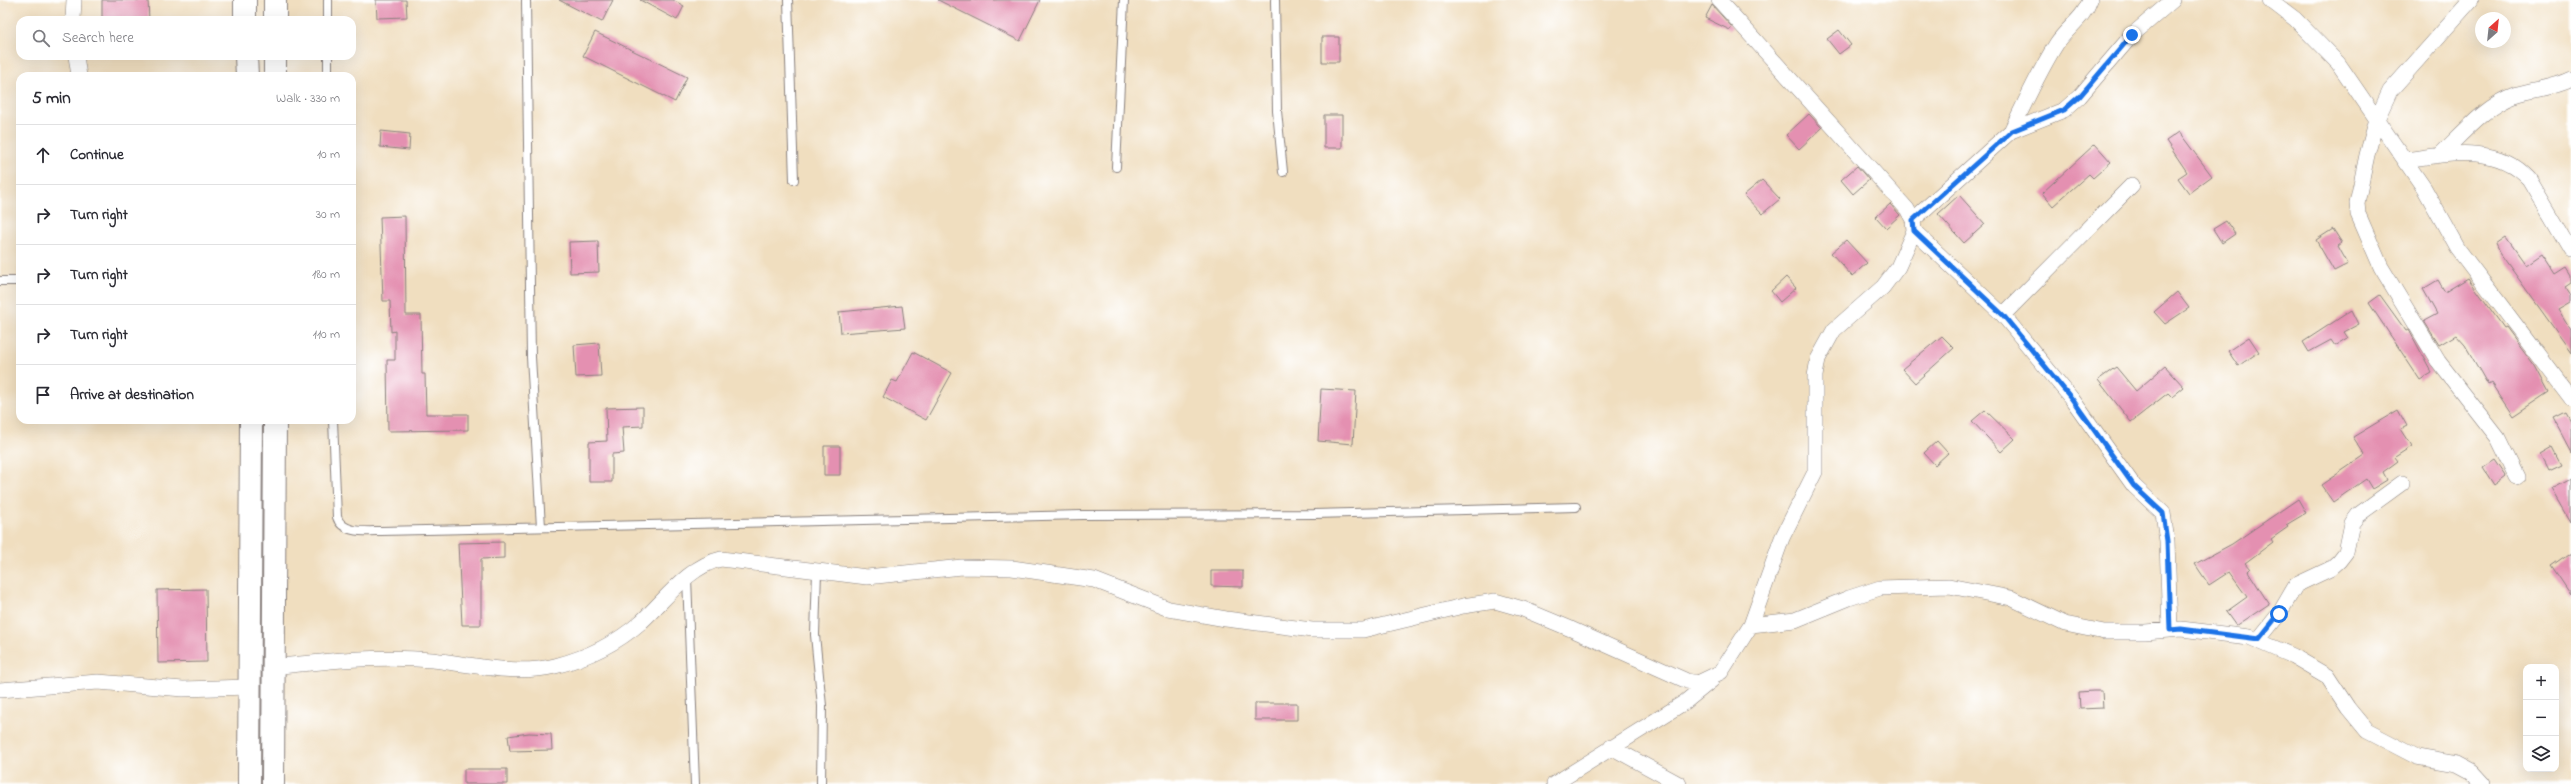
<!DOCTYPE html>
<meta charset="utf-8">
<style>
:root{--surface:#fff;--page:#f7f7f7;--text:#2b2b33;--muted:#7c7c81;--line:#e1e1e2}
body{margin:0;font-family:"Indie Flower",sans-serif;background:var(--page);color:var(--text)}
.controls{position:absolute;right:12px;bottom:12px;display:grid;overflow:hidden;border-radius:8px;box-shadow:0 4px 16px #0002}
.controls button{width:36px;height:36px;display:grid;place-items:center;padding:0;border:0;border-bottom:1px solid var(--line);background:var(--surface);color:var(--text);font:20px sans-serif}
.compass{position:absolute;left:2475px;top:12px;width:36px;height:36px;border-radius:50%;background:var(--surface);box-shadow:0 4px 16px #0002;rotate:27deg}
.stop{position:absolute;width:12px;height:12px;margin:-9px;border:3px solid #1a73e8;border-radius:50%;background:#fff}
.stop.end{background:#1a73e8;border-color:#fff;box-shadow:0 1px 4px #0008}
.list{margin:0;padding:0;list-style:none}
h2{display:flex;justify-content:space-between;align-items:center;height:52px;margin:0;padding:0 16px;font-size:17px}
h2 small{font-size:13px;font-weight:400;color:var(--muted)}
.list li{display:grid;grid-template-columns:26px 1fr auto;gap:12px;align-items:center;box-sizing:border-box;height:60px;padding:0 16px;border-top:1px solid var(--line)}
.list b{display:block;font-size:15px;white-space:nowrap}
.list em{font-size:13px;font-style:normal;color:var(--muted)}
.icon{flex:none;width:22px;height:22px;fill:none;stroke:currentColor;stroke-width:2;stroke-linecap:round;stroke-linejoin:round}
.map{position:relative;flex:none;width:2571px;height:784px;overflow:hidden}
.search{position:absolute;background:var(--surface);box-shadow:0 4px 16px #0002;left:16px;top:16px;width:340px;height:44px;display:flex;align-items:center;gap:10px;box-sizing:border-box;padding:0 14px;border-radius:12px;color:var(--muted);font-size:15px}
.panel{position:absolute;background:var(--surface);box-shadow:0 4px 16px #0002;left:16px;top:72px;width:340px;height:352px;border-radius:12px}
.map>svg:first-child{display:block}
</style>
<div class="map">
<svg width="2571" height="784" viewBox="0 0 2571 784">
<rect width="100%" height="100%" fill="#fff"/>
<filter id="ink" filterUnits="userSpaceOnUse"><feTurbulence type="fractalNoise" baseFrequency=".025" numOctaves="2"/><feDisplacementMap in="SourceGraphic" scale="8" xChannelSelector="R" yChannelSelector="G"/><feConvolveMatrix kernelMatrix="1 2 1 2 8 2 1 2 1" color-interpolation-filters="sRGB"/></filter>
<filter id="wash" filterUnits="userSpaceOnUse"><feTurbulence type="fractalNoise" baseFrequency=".012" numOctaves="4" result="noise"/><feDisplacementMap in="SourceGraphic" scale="16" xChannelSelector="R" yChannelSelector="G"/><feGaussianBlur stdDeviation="0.9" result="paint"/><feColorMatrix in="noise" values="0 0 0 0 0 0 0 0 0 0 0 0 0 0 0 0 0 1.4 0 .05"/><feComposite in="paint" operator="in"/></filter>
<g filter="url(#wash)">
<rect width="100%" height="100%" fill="#f0debf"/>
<g id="blocks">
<path fill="#e490b1" d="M102 0H148L149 20H102Z
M376 0H406L407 17 377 18Z
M559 0H613L602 22Z
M640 0H673L684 6 677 20Z
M938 0H1040L1020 41Z
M1712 5 1732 27 1730 30 1705 18Z
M1839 30 1851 45 1839 54 1827 39Z
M595 32 687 77 675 102 583 56Z
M1322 37H1339V62H1322Z
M1809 114 1822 128 1799 149 1786 135Z
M1324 115H1342V148H1324Z
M381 131 410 134 409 150 380 147Z
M2179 132 2212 176 2189 193 2178 178 2187 172 2166 141Z
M2095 144 2111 162 2093 178 2089 174 2053 206 2042 193Z
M1857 166 1869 180 1853 194 1841 180Z
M1762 180 1780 199 1762 214 1744 195Z
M1959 195 1985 224 1964 243 1938 214Z
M1890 204 1900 215 1886 228 1876 217Z
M405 216 406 315H421L422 374H425L426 414H468V430L388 431 387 360H395V331L391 332 390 301H383L380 217Z
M2226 221 2235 234 2222 243 2213 229Z
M2333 229 2342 243 2338 246 2348 264 2334 271 2316 240Z
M2506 237 2526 265 2542 254 2555 274 2566 267 2571 275V283L2565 287 2571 296V302L2559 309 2571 328V352L2500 253 2496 244Z
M1846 240 1867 263 1852 276 1831 253Z
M598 241 599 272 570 273 569 242Z
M1786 277 1796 288 1780 302 1771 291Z
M2468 278 2504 328 2506 327 2535 366 2549 392 2513 416 2491 383 2488 385 2465 345 2456 335 2439 345 2424 321 2437 314 2423 289 2438 280 2445 292Z
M2177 292 2189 308 2165 324 2154 312Z
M2380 295 2406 331 2409 330 2432 373 2420 380 2369 303Z
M902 306 905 328 841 333 839 312Z
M2352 310 2359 324 2344 332 2348 338 2335 346 2331 340 2309 352 2303 342Z
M1942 336 1954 348 1915 383 1902 369Z
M2249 337 2259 352 2238 366 2228 351Z
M599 343 601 376 576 377 574 345Z
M913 352 952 373 926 420 883 397 892 380 897 382Z
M2165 366 2184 387 2172 397 2168 393 2131 422 2098 380 2116 367 2136 391Z
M1321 389 1356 391 1353 444 1318 441Z
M643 407V426L622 427 624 453 612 454V482H589V442L607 441 606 408Z
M1985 410 2015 439 2001 452 1972 421Z
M2398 410 2407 426 2401 429 2412 446 2395 457 2398 461 2383 472 2387 480 2372 489 2366 479 2333 502 2321 485 2365 455 2353 437Z
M2566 413 2571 422V451L2554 419Z
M1937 441 1948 453 1935 465 1924 453Z
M824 446H840V475H824Z
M2552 447 2561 464 2548 470 2540 454Z
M2495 460 2506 476 2494 485 2483 468Z
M2571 479V522L2552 489Z
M2298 499 2306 513 2286 525 2288 527 2271 539 2273 542 2245 563 2250 569 2248 571 2269 604 2236 626 2226 612 2247 597 2229 572 2209 585 2195 564 2232 544Z
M504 542V558L481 559V625H462L458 543Z
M2571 552V596L2551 566Z
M1211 571H1243V587L1211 586Z
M206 589 207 662 158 663 157 590Z
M2093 691H2102L2103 708 2080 709 2079 692Z
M1255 703H1297V720H1255Z
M529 733 551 734 552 750 510 751 508 736Z
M464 769H507V784H464Z"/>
</g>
</g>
<g filter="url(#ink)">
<use href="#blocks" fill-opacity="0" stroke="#89807d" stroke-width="1"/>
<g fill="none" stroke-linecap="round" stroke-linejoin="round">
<g stroke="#89807d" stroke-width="10">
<path id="lane" d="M328 0V20
M526 0 531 357 541 527
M788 0 794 180
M1275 0 1277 111 1283 172
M328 76V56
M1116 167 1124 0
M0 281H20
M333 420 337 517C342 534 367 531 381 531L1083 515 1314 514 1576 507
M817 571 815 635 822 706 821 784
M687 578 695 784"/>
</g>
<g stroke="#89807d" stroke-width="16">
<path id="street" d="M2270 0 2295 19 2338 63 2424 188 2458 249 2571 398
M2471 0 2390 91 2377 119 2367 155 2357 203 2358 214 2381 267 2438 361 2498 438 2517 477
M73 20 74 0
M76 56 79 76
M2011 131C2026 101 2039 71 2057 43 2068 27 2084 18 2090 0
M2440 155C2461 135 2486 105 2515 95 2534 89 2553 88 2571 79
M2405 160C2448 154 2496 143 2529 179L2571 250
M1913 220 2011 131 2064 110 2080 96 2132 35 2173 0
M1914 231 2003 315 2072 399 2134 486 2163 513 2167 541 2170 630
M2003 315 2132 185
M1751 625 1795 620 1849 598 1880 588 1949 586 2011 598 2065 624 2104 632H2145L2181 629 2249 637 2293 656 2327 676 2348 708 2367 731 2417 757 2457 764 2472 772 2483 784
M2259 639 2279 614 2296 585 2330 569 2339 561 2346 552 2352 523 2358 515 2402 483
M274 667C327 661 379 655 432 660 471 664 516 676 555 666 586 658 617 643 641 622 665 600 689 566 721 559L867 577 962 567 1012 568 1094 580 1169 609 1226 619 1312 630H1363L1463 606 1495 601 1523 609 1571 629 1687 681 1698 683 1721 672 1751 625 1782 538 1815 472V376L1818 359 1834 330 1883 287 1898 267 1914 231 1913 220 1907 209 1719 0
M0 690 98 682 183 689 249 687
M1611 747 1679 784
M1554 784 1685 702 1712 680"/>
</g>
<g stroke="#89807d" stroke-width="24">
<path id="primary" d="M245 0V20
M275 0V20
M246 56 247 76
M275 56V76
M249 784 251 420
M273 784 275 420"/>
</g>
<use href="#lane" stroke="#fff" stroke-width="8"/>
<use href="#street" stroke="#fff" stroke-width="15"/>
<use href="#primary" stroke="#fff" stroke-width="22"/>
</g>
</g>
<g fill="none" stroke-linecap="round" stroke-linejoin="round" filter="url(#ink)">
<path stroke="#1a73e8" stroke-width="5" d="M2132 35 2080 96 2064 110 2012 131 1913 220 1914 231 2003 315 2072 399 2134 486 2163 513 2167 541 2170 630 2181 629 2259 639 2279 614"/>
</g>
</svg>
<div class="controls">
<button>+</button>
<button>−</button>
<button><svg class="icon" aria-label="layers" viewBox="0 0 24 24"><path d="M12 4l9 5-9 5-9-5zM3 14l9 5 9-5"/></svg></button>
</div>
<svg class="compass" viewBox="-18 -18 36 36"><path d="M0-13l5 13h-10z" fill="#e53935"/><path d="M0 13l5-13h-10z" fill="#7c7c81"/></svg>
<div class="stop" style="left:2279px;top:614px"></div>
<div class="stop end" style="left:2132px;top:35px"></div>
<div class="search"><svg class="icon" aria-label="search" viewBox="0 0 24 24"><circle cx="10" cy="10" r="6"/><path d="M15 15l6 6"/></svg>Search here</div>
<section class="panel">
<h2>5 min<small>Walk · 330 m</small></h2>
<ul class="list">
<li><svg class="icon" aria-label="ahead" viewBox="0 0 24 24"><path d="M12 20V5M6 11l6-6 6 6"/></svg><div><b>Continue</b></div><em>10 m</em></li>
<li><svg class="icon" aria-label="right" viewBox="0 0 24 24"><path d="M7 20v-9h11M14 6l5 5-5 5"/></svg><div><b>Turn right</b></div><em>30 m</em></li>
<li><svg class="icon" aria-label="right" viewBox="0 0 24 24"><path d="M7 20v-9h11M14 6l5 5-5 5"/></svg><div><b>Turn right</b></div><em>180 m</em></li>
<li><svg class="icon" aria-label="right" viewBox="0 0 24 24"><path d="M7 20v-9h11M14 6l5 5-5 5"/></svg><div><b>Turn right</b></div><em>110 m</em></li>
<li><svg class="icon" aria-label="arrive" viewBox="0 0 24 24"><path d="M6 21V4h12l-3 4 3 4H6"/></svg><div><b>Arrive at destination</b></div></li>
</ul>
</section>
</div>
